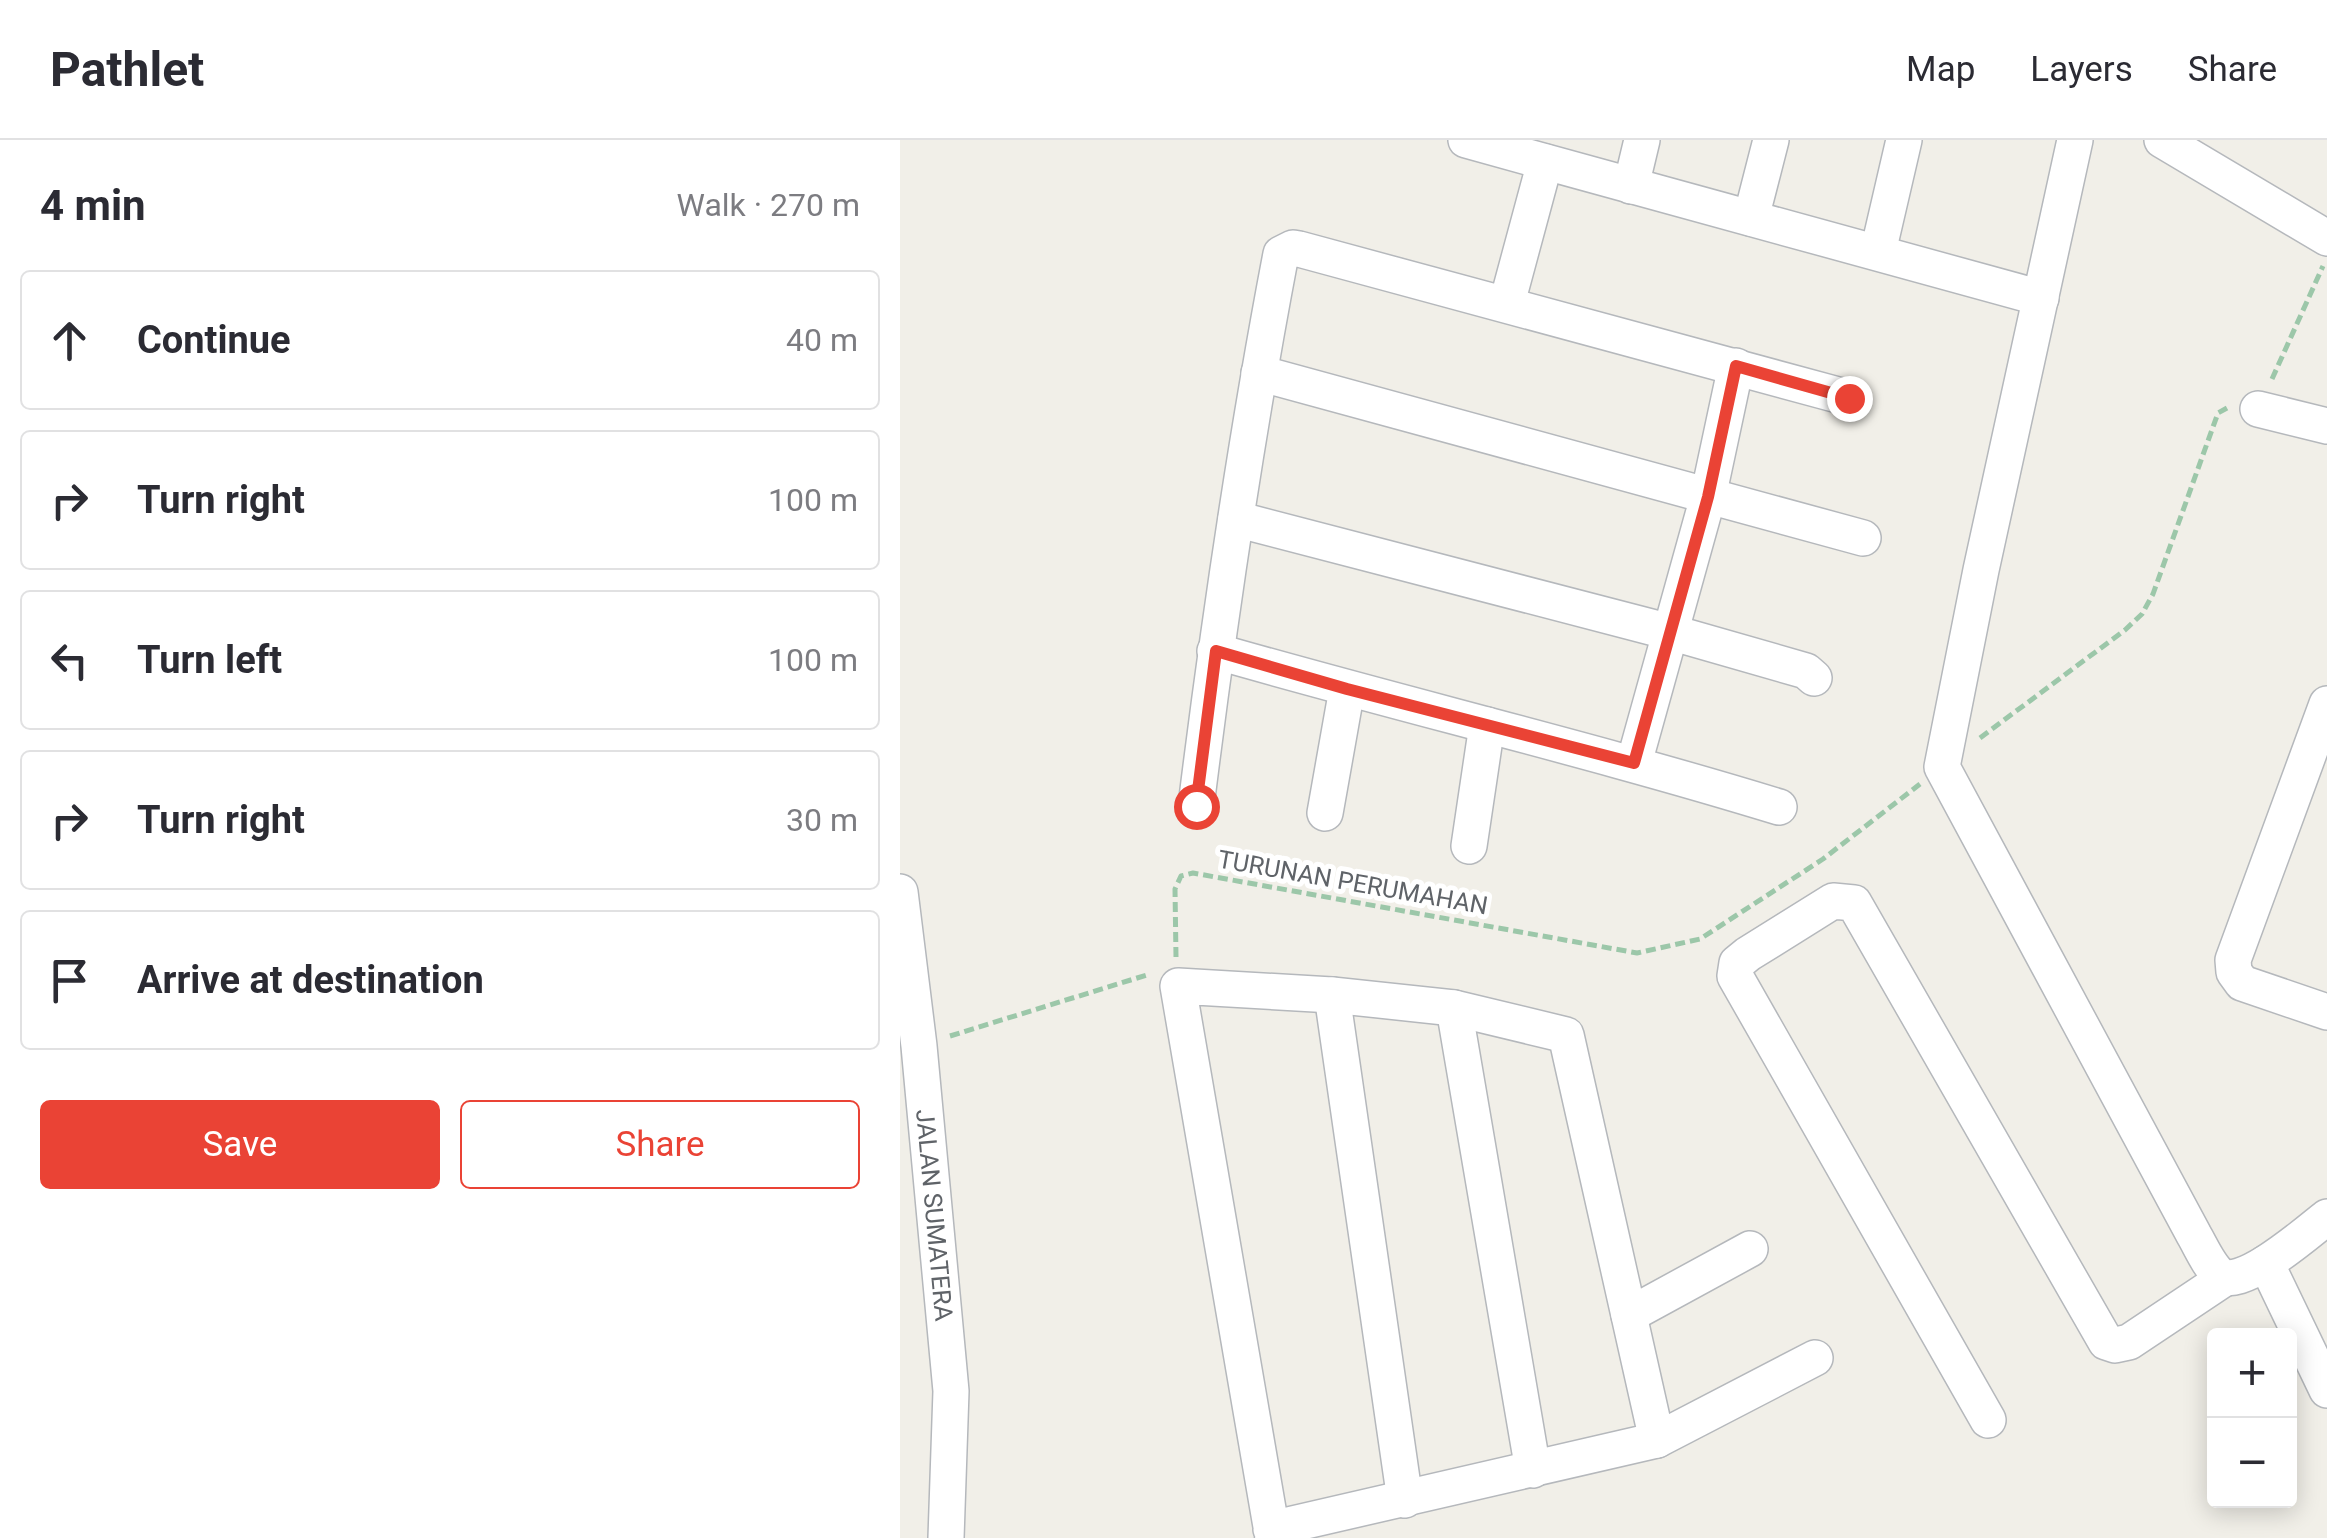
<!DOCTYPE html>
<meta charset="utf-8">
<style>
:root{--surface:#fff;--page:#f7f7f7;--text:#2b2b33;--muted:#7c7c81;--line:#e1e1e2;--accent:#ea4335}
body{margin:0;font-family:Roboto,sans-serif;background:var(--page);color:var(--text)}
.controls{position:absolute;right:30px;bottom:30px;display:grid;overflow:hidden;border-radius:10px;box-shadow:0 5px 25px #0003}
.controls button{width:90px;height:90px;display:grid;place-items:center;padding:0;border:0;border-bottom:2px solid var(--line);background:var(--surface);color:var(--text);font:50px sans-serif}
.stop{position:absolute;width:30px;height:30px;margin:-22px;border:8px solid #ea4335;border-radius:50%;background:#fff}
.stop.end{background:#ea4335;border-color:#fff;box-shadow:0 2px 10px #0008}
.list{margin:0;padding:0;list-style:none}
h2{display:flex;justify-content:space-between;align-items:center;height:130px;margin:0;padding:0 40px;font-size:42px}
h2 small{font-size:32px;font-weight:400;color:var(--muted)}
.list li{display:grid;grid-template-columns:65px 1fr auto;gap:30px;align-items:center;box-sizing:border-box;height:140px;margin:0 20px 20px;padding:0 20px;border:2px solid var(--line);border-radius:10px}
.list b{display:block;font-size:38px;white-space:nowrap}
.list em{font-size:32px;font-style:normal;color:var(--muted)}
.actions{display:flex;gap:20px;padding:30px 40px}
.actions a{flex:1;padding:22px 0;border:2px solid var(--accent);border-radius:10px;text-align:center;font-size:35px;color:var(--accent)}
.actions .main{background:var(--accent);color:#fff}
.icon{flex:none;width:55px;height:55px;fill:none;stroke:currentColor;stroke-width:2;stroke-linecap:round;stroke-linejoin:round}
.map{position:relative;flex:none;width:1427px;height:1398px;overflow:hidden}
header{display:flex;align-items:center;gap:60px;box-sizing:border-box;height:140px;padding:0 50px;background:var(--surface);border-bottom:2px solid var(--line)}
header strong{font-size:48px}
nav{display:flex;gap:55px;margin-inline-start:auto;font-size:35px}
main{display:flex}
aside{flex:1;background:var(--surface)}
.map>svg:first-child{display:block}
</style>
<header>
<strong>Pathlet</strong>
<nav><a>Map</a><a>Layers</a><a>Share</a></nav>
</header>
<main>
<aside>
<h2>4 min<small>Walk · 270 m</small></h2>
<ul class="list">
<li><svg class="icon" aria-label="ahead" viewBox="0 0 24 24"><path d="M12 20V5M6 11l6-6 6 6"/></svg><div><b>Continue</b></div><em>40 m</em></li>
<li><svg class="icon" aria-label="right" viewBox="0 0 24 24"><path d="M7 20v-9h11M14 6l5 5-5 5"/></svg><div><b>Turn right</b></div><em>100 m</em></li>
<li><svg class="icon" aria-label="left" viewBox="0 0 24 24"><path d="M17 20v-9H6M10 6l-5 5 5 5"/></svg><div><b>Turn left</b></div><em>100 m</em></li>
<li><svg class="icon" aria-label="right" viewBox="0 0 24 24"><path d="M7 20v-9h11M14 6l5 5-5 5"/></svg><div><b>Turn right</b></div><em>30 m</em></li>
<li><svg class="icon" aria-label="arrive" viewBox="0 0 24 24"><path d="M6 21V4h12l-3 4 3 4H6"/></svg><div><b>Arrive at destination</b></div></li>
</ul>
<div class="actions"><a class="main">Save</a><a>Share</a></div>
</aside>
<div class="map">
<svg width="1427" height="1398" viewBox="0 0 1427 1398">
<rect width="100%" height="100%" fill="#f1efe8"/>
<g fill="none" stroke-linecap="round" stroke-linejoin="round">
<g stroke="#b5b8bc" stroke-width="38">
<g id="minor">
<path d="M566 0 1141 158"/>
<path d="M1175 0 1081 430 1042 627 1294 1095C1301 1107 1309 1126 1320 1135 1341 1151 1409 1091 1427 1077"/>
<path d="M1262 0 1427 98"/>
<path d="M731 46 742 0"/>
<path d="M851 78 871 0"/>
<path d="M978 112 1004 0"/>
<path d="M607 163 645 22"/>
<path d="M359 233 963 398"/>
<path d="M1358 269 1427 286"/>
<path d="M336 379 770 492 906 531 914 538"/>
<path d="M315 511C503 565 693 610 879 667"/>
<path d="M1427 564 1333 820 1334 832 1342 843 1427 872"/>
<path d="M734 623 808 357 836 226"/>
<path d="M296 666C319 481 346 297 381 114L393 108 399 109 949 258"/>
<path d="M425 673 447 549"/>
<path d="M569 706 587 585"/>
<path id="s1" d="M0 752 19 906 51 1251 46 1398"/>
<path d="M432 855 505 1360"/>
<path d="M554 868 633 1330"/>
<path d="M1366 1123 1427 1250"/>
<path d="M729 1175 850 1109"/>
<path d="M1088 1280 835 836 837 823 848 814 933 761 954 763 1206 1202 1215 1205 1229 1202 1325 1138"/>
<path d="M757 1300 915 1218"/>
<path d="M371 1389 757 1300 666 895 554 868 432 855 278 846 373 1398"/>
</g>
</g>
<path stroke="#9cc7a9" stroke-width="5" stroke-dasharray="10 5" stroke-linecap="butt" d="M1372 239 1423 126
M1080 598 1225 490 1242 474 1253 454 1318 273 1327 268
M276 817 275 749 281 736 293 733 737 813 800 799 923 719 1020 644
M50 896 250 834"/>
<use href="#minor" stroke="#fff" stroke-width="35"/>
</g>
<g fill="none" stroke-linecap="round" stroke-linejoin="round">
<path stroke="#ea4335" stroke-width="12" d="M296 666 316 511 447 549 734 623 808 357 836 226 949 258"/>
</g>
<g text-anchor="middle" stroke-width="10" stroke-linejoin="round" paint-order="stroke">
<g font-size="25" fill="#5f6368" stroke="#fff">
<text transform="translate(453 742) rotate(10)" y="9">TURUNAN PERUMAHAN</text>
<text dy="9" stroke="none"><textPath href="#s1" startOffset="325">JALAN SUMATERA</textPath></text>
</g>
</g>
</svg>
<div class="controls">
<button>+</button>
<button>−</button>
</div>
<div class="stop" style="left:296px;top:666px"></div>
<div class="stop end" style="left:949px;top:258px"></div>
</div>
</main>
